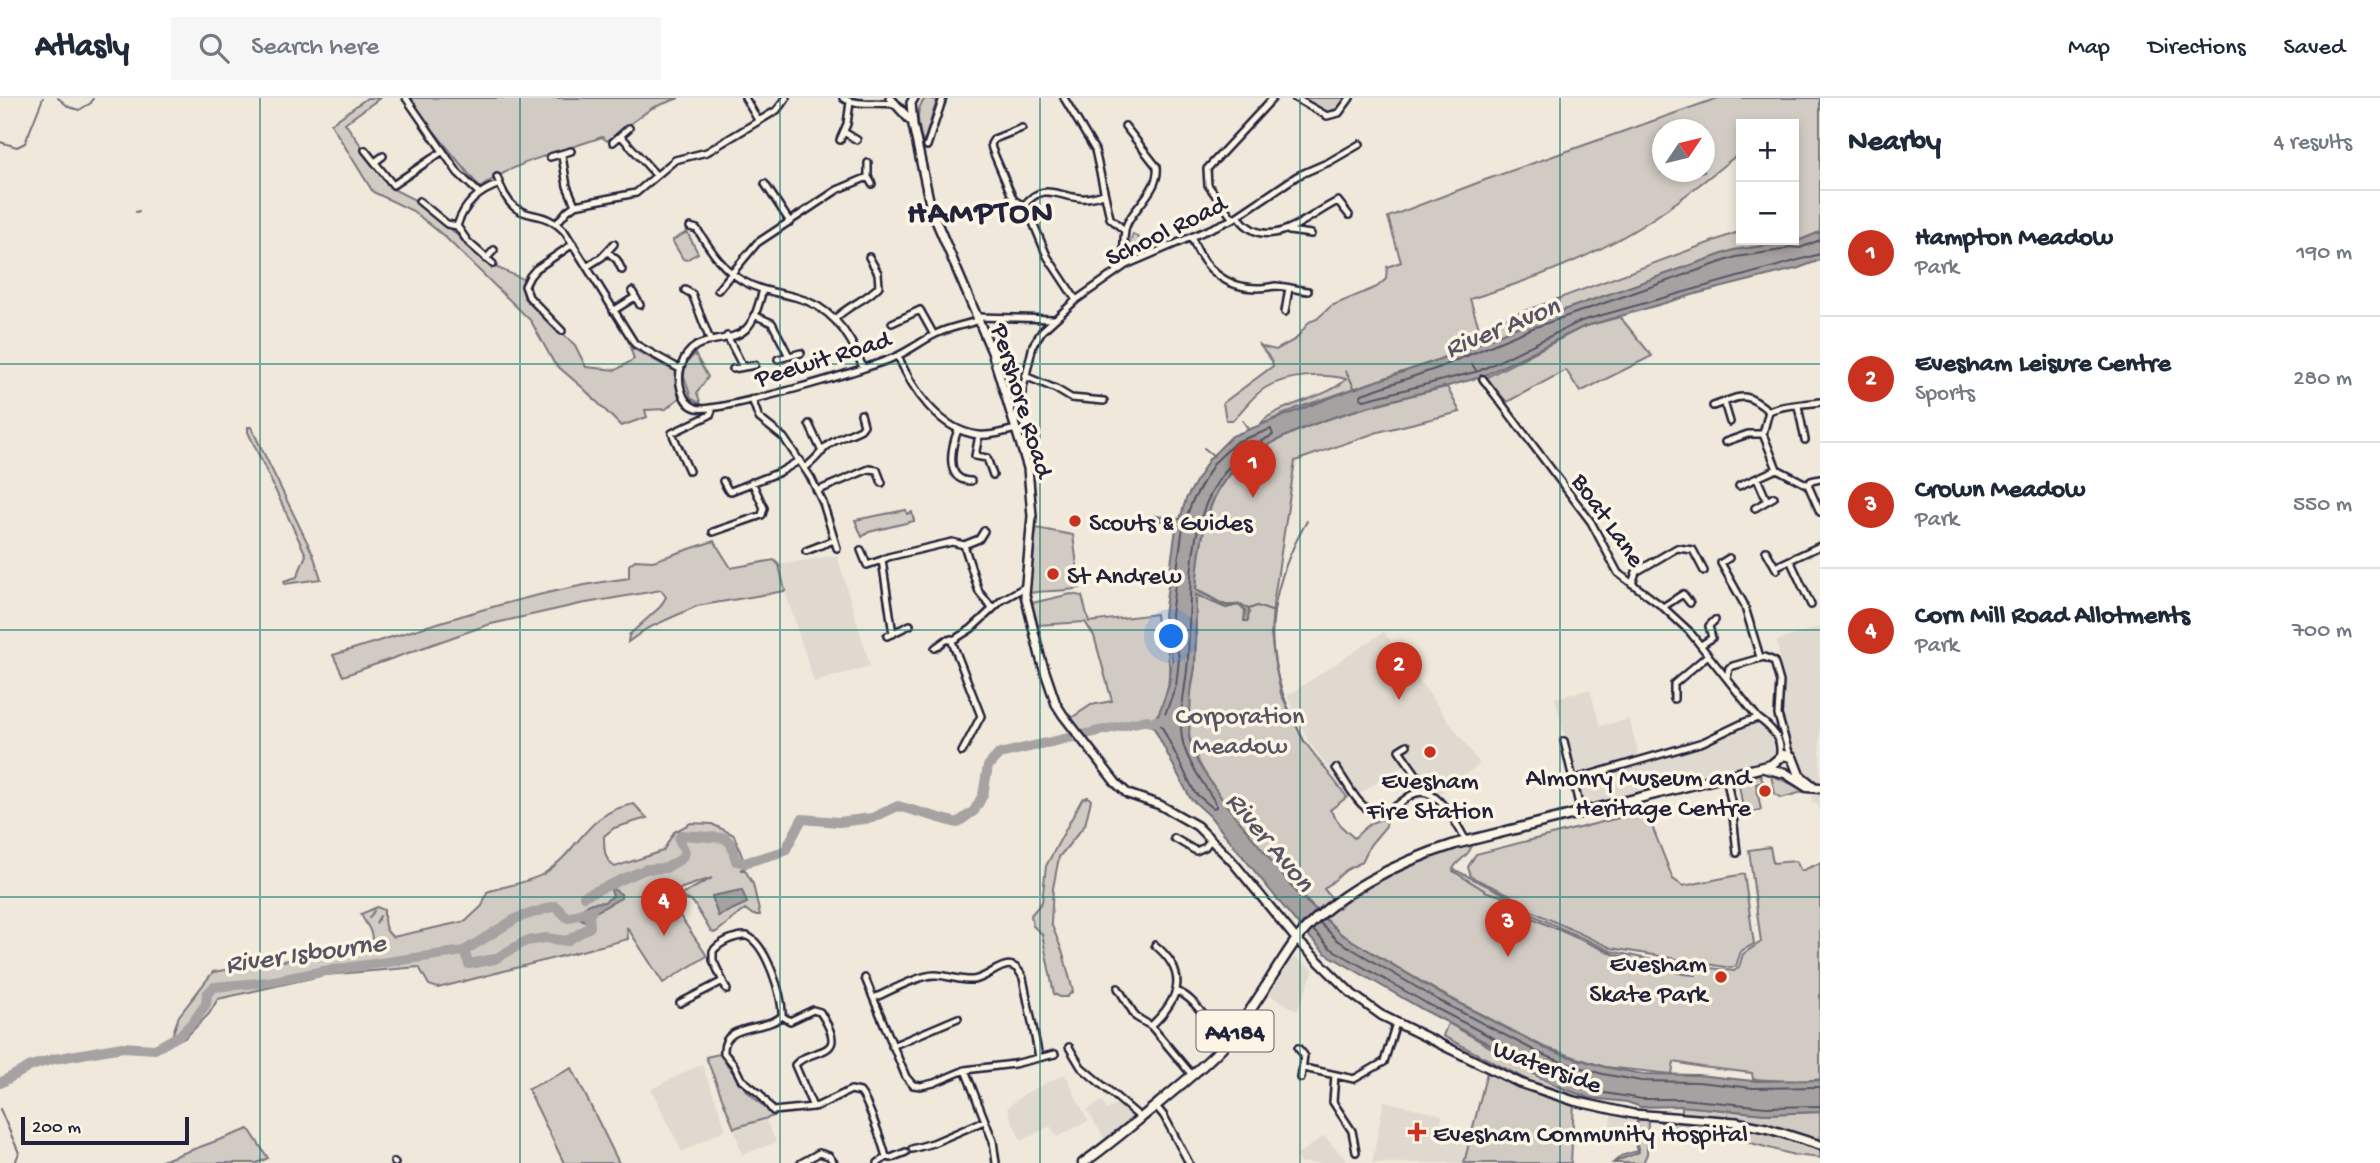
<!DOCTYPE html>
<meta charset="utf-8">
<style>
:root{--surface:#fff;--page:#f6f6f7;--text:#1f2937;--muted:#747a83;--line:#e0e1e3;--accent:#c8321e}
body{margin:0;font-family:"Gochi Hand",sans-serif;background:var(--page);color:var(--text)}
.controls{position:absolute;right:21px;top:21px;display:grid;overflow:hidden;border-radius:0px;box-shadow:0 4px 10px #0003}
.controls button{width:63px;height:63px;display:grid;place-items:center;padding:0;border:0;border-bottom:2px solid var(--line);background:var(--surface);color:var(--text);font:35px sans-serif}
.compass{position:absolute;left:1652px;top:21px;width:63px;height:63px;border-radius:50%;background:var(--surface);box-shadow:0 4px 10px #0003;rotate:55deg}
.scale{position:absolute;left:21px;bottom:18px;width:168px;box-sizing:border-box;padding-left:7px;border:4px solid #22223b;border-top:0;font-size:19px;line-height:24px;white-space:nowrap;color:#22223b;-webkit-text-stroke:5px #fcf5e5;paint-order:stroke}
.you{position:absolute;left:1172px;top:539px;width:24px;height:24px;margin:-18px;border:5px solid #fff;border-radius:50%;background:#1a73e8;box-shadow:0 0 0 10px #1a73e833}
.badge{display:grid;place-items:center;width:46px;height:46px;border-radius:50%;background:var(--accent);color:#fff;font-size:23px;font-weight:700}
.pin{position:absolute;translate:-50% -58px;filter:drop-shadow(0 2px 4px #0008)}
.pin::after{content:'';position:absolute;top:37px;width:24px;height:21px;background:inherit;clip-path:polygon(0 0,100% 0,50% 100%)}
.list{margin:0;padding:0;list-style:none}
h2{display:flex;justify-content:space-between;align-items:center;height:91px;margin:0;padding:0 28px;font-size:30px}
h2 small{font-size:23px;font-weight:400;color:var(--muted)}
.list li{display:grid;grid-template-columns:46px 1fr auto;gap:21px;align-items:center;box-sizing:border-box;height:126px;padding:0 28px;border-top:2px solid var(--line)}
.list b{display:block;font-size:26px;white-space:nowrap}
.list p{margin:0;font-size:23px;white-space:nowrap;color:var(--muted)}
.list em{font-size:23px;font-style:normal;color:var(--muted)}
.icon{flex:none;width:38px;height:38px;fill:none;stroke:currentColor;stroke-width:2;stroke-linecap:round;stroke-linejoin:round}
.map{position:relative;flex:none;width:1820px;height:1065px;overflow:hidden}
header{display:flex;align-items:center;gap:42px;box-sizing:border-box;height:98px;padding:0 35px;background:var(--surface);border-bottom:2px solid var(--line)}
header strong{font-size:33px}
nav{display:flex;gap:38px;margin-inline-start:auto;font-size:24px}
.search{width:490px;height:63px;background:var(--page);display:flex;align-items:center;gap:18px;box-sizing:border-box;padding:0 24px;border-radius:0px;color:var(--muted);font-size:26px}
main{display:flex}
aside{flex:1;background:var(--surface)}
.map>svg:first-child{display:block}
</style>
<header>
<strong>Atlasly</strong>
<div class="search"><svg class="icon" aria-label="search" viewBox="0 0 24 24"><circle cx="10" cy="10" r="6"/><path d="M15 15l6 6"/></svg>Search here</div>
<nav><a>Map</a><a>Directions</a><a>Saved</a></nav>
</header>
<main>
<div class="map">
<svg width="1820" height="1065" viewBox="0 0 1820 1065">
<rect width="100%" height="100%" fill="#efe8db"/>
<filter id="ink" filterUnits="userSpaceOnUse"><feTurbulence type="fractalNoise" baseFrequency=".0143" numOctaves="2"/><feDisplacementMap in="SourceGraphic" scale="14" xChannelSelector="R" yChannelSelector="G"/><feConvolveMatrix kernelMatrix="1 2 1 2 8 2 1 2 1" color-interpolation-filters="sRGB"/></filter>
<g filter="url(#ink)">
<path fill="#e0d9cf" d="M837 457 870 568 814 584 785 493 779 467Z
M1820 529V714L1817 705H1811L1814 689 1798 669 1799 664 1792 656 1778 617 1783 580 1777 543Z
M1384 534 1480 666 1436 698 1428 693 1408 665 1351 701 1308 642 1287 598Z
M1590 591 1600 628 1629 621 1640 661 1703 643 1759 620 1768 629 1776 641 1779 651 1778 659 1773 664 1584 712 1575 682 1555 600Z
M1295 860 1314 872 1297 913 1265 894 1287 862Z
M702 966 726 1031 682 1054 651 991Z
M1065 976 1088 1023 1057 1039 1050 1028 1021 1043 1007 1010 1024 996Z
M1102 1003 1107 1012 1119 1004 1135 1020 1106 1043 1087 1012Z
M1384 1003 1442 1017 1441 1031 1470 1036 1464 1065H1372Z
M1611 1018 1638 1021 1632 1036 1609 1034Z
M765 1021 776 1044 742 1057 734 1030Z
M1324 1038 1349 1065H1299L1296 1058Z"/>
<path fill="#d1cbc3" stroke="#7a767f" stroke-width="2" fill-rule="evenodd" d="M367 0H380L345 25 391 90 415 102 450 130 484 164 523 181 524 200 575 247 586 269 616 272 634 261 630 249 677 274 679 300 666 311 645 312 647 319 621 328 583 290 554 265 531 223 444 138 413 113 373 94 331 26Z
M407 0H679L652 10 607 43 602 39C560 54 515 63 480 90Z
M926 0 937 2 923 47C920 31 912 13 926 0Z
M1303 0H1345L1341 9 1328 14Z
M1718 0H1820V134L1798 143 1734 152 1527 225 1435 263 1297 310 1260 327C1270 308 1330 300 1346 281 1322 275 1287 277 1265 290 1253 297 1243 312 1233 322H1226L1223 305 1273 268 1272 263 1258 245 1263 249 1276 252 1296 241 1309 224 1317 221 1331 208 1377 189 1386 181 1387 169 1401 164 1388 119 1485 82ZM1741 26H1794V142H1741V133L1479 230 1470 201C1526 184 1583 163 1633 133 1670 112 1707 80 1741 54ZM1662 32H1704V74H1662Z
M687 134 698 155 686 162 683 161 673 144V142Z
M1133 136 1152 150V151L1137 157 1131 156 1128 149Z
M1620 219 1652 258 1580 294 1566 272 1507 304 1485 280 1583 229Z
M695 256 708 279 697 295 701 306 691 300 684 278 685 266Z
M1447 289 1460 314 1378 334 1295 363 1273 507 1271 536 1275 565 1281 596 1304 643 1347 699 1330 712 1343 730 1354 740C1363 732 1374 719 1387 722L1386 728 1370 747 1362 764 1346 772 1324 791 1334 803 1321 816C1284 784 1201 688 1190 641 1184 618 1193 590 1195 567 1197 543 1195 520 1196 497L1226 510 1238 507 1242 509 1246 514V524L1250 514C1240 500 1234 511 1223 506 1215 502 1205 496 1196 492 1198 461 1204 410 1224 384 1264 329 1382 305 1447 289Z
M248 329H251L313 456 321 481 285 486 284 483 297 479 306 457 248 334Z
M906 412 907 416 912 414 914 423 869 434 862 439 855 422Z
M1036 430 1073 437 1080 490C1064 494 1046 492 1029 495Z
M714 443 731 470 774 462 779 467 785 493 697 508 646 531 628 544 629 537 660 509 666 499 661 492 580 506 487 527 343 578 333 557C430 528 528 493 629 480V467L635 462 653 463Z
M1071 496 1082 498 1089 524 1156 516 1159 543 1166 544C1172 568 1171 606 1151 624L1147 622 1085 637 1070 621 1091 607 1112 603 1094 538 1085 524 1037 527 1032 505Z
M1760 676 1763 684 1756 686 1761 712 1744 715 1738 682Z
M1771 677 1805 692 1806 693 1781 700 1775 696Z
M1088 699 1091 702 1085 727 1059 759 1053 790 1051 825 1063 855 1073 893 1067 899H1060L1054 896 1042 836 1033 828 1031 817 1042 804 1046 768 1082 701Z
M634 706 647 720 614 730 604 738C604 751 604 762 615 769L663 753 674 734 691 725 712 726 734 737 746 769 740 772H745L753 786 760 817H753L745 811 718 833 714 835 710 832 693 804 679 798 712 780 682 790 668 800 707 858 663 885 627 829 628 841 438 890 429 887 419 869 325 877 218 901 209 916 187 938 183 941 173 935 179 918 213 874 365 850 372 840C371 829 365 826 361 816L377 809 384 812C384 823 383 832 393 839L466 823 482 808 487 794C504 788 531 784 545 775 581 751 586 714 634 706Z
M1646 713 1673 781 1683 788 1744 776 1754 846 1741 853 1736 868 1731 870 1611 850 1527 811 1509 796 1471 779 1468 769 1476 756Z
M1474 742C1469 761 1459 759 1453 771L1508 798 1524 813 1611 853 1661 864 1734 873 1739 869 1743 856 1761 844 1749 752 1770 749 1773 765 1796 763 1801 773 1820 765V981L1803 984 1753 981 1752 975 1701 969 1674 964 1672 976 1605 969 1544 949 1441 895 1341 836 1323 818 1352 794 1389 773Z
M1448 925C1497 951 1537 981 1590 1000V1003L1529 983 1443 938Z
M719 956 746 992 774 1018 734 1030 706 959Z
M572 970 619 1065H564L528 991Z
M1488 970 1574 1003 1571 1065H1464Z
M1682 1008 1766 1016 1820 1014V1060L1794 1057 1744 1043 1661 1034V1017L1682 1019Z
M1638 1021 1648 1022 1647 1056 1643 1065H1613L1621 1058 1637 1053 1632 1036Z
M249 1031 268 1060 257 1065H156Z"/>
<path fill="#a6a2a2" stroke="#716f79" stroke-width="2" d="M1820 134V162L1799 170 1699 195 1583 229 1485 277 1483 281 1477 280C1406 301 1268 323 1223 384 1204 410 1198 461 1196 492 1205 496 1214 501 1222 506 1231 510 1238 503 1249 511L1248 523H1244L1245 512 1238 507 1226 510 1196 497 1195 569 1191 592 1189 640 1198 665 1227 708 1298 796 1341 836 1441 896 1544 950 1567 958 1605 969 1642 976 1698 977 1753 983 1820 982V1014L1766 1016 1682 1008 1641 1009 1627 1004 1590 1000 1559 989 1535 977 1491 947 1422 911 1325 855 1300 829 1209 717 1190 700 1151 624 1158 618 1169 587 1172 561 1164 517 1176 430 1172 424 1157 422 1155 418 1180 421 1186 401 1209 361 1232 338 1345 294 1435 263 1527 225 1734 152 1798 143Z
M610 789 621 796V800L594 815 591 823 587 824 575 818V815L591 805 604 804 613 798Z
M742 792 747 805 718 818 712 798Z"/>
<g fill="none" stroke-linecap="round" stroke-linejoin="round">
<path stroke="#575564" stroke-width="2" d="M1820 142 1800 150 1789 149 1782 152 1736 159 1530 231 1438 270 1362 296 1360 300 1364 302 1479 273 1581 223 1820 156
M1271 331 1273 337C1181 380 1192 475 1188 560 1187 587 1178 614 1182 640 1186 664 1204 685 1216 706V709L1213 710 1195 695 1161 627 1176 588 1179 561 1171 517 1183 428 1192 404 1214 365 1236 344Z
M1320 825 1337 842 1438 902 1541 956 1565 965 1603 976 1641 983 1698 984 1753 990 1820 989
M1313 832 1330 850 1426 905 1495 941 1538 971 1592 993 1642 1001H1683L1766 1009 1820 1008"/>
<path stroke="#716f79" stroke-width="2" d="M58 0 69 9 79 12 91 5 93 0
M0 44 17 49 25 45 43 0
M136 114 139 113
M1346 273 1355 291
M1243 323 1248 331
M1204 350 1214 358
M1249 511 1257 508 1274 514C1267 560 1282 602 1304 643
M1274 513C1279 480 1290 452 1307 423
M1453 773 1487 794 1505 799 1516 813 1613 856 1683 876 1696 877
M369 820 374 813
M376 825 380 818
M0 1011 19 1055 15 1065
M1614 1065C1622 1059 1631 1059 1639 1054L1633 1036 1639 1021"/>
<path stroke="#a6a2a2" stroke-width="10" d="M584 798 646 771 666 770 681 761 685 754 679 741 681 737 725 740 731 746 736 763 744 765 785 753 802 721 839 724 872 720 898 708 957 725 974 713 983 697 988 668 999 656 1147 622 1151 624 1164 621
M464 853 469 866 495 861 526 843 546 840 567 843 590 829 589 817 592 813
M0 985 31 968 54 961 122 949 155 951 180 937 194 923 206 906 207 896 214 889 269 884 324 873 464 853 517 820 555 808 568 820 588 813"/>
<path stroke="#575564" stroke-width="2" stroke-dasharray="9 7" stroke-linecap="butt" d="M1462 253 1482 280"/>
<g stroke="#22223b" stroke-width="10">
<path id="street" d="M406 0 458 75 479 95
M745 0 758 22
M843 0C855 8 879 4 894 6
M1064 0 1095 52 1110 120 1124 132
M1295 0 1327 18 1339 15 1350 0
M1125 28 1157 69C1160 94 1127 114 1125 133 1123 144 1124 156 1126 167
M1022 30 994 41 991 46 992 51 1011 96 1014 102 1027 110 1047 158 1076 202
M844 34 857 42
M621 38 656 77
M840 42 847 26 850 4
M613 44 629 30
M927 48 943 0
M365 52 393 87 443 53
M562 58 567 88 575 107
M550 59 571 53
M375 64 383 58
M868 65V79L872 86
M497 79C516 134 536 103 565 134L635 246 680 271
M765 86 790 124
M419 103 447 126 457 128
M1024 107C1045 83 1057 99 1081 100 1089 101 1096 98 1104 96
M1238 118C1267 159 1308 117 1338 103L1349 117
M1233 121 1208 87 1207 71 1273 0
M557 125 567 113 575 107 636 95 675 62 707 54 777 12 786 0
M690 129 697 131C710 151 722 171 743 183 760 193 777 194 795 199 831 208 851 236 863 270
M1289 133 1311 136
M1192 140C1203 170 1225 190 1258 190 1264 190 1269 189 1275 188 1286 188 1297 192 1308 193
M608 154 617 162 622 172
M486 161 494 152
M493 166 468 144 457 128C464 106 478 93 500 86
M588 168 602 159 614 146
M685 192 692 196 694 201 710 242
M718 192 757 145 837 92 868 79
M763 192C759 204 756 221 746 231 727 249 692 232 681 269 677 282 681 305 696 310 715 316 873 270 897 258 911 252 924 241 938 235 951 229 966 227 979 222
M632 193 640 207
M613 213 635 199
M1285 214 1289 190
M754 217 772 225 789 258
M977 219 1054 221
M835 221C848 207 867 202 879 188L878 175 869 159
M892 225 920 212 934 237
M562 233 529 199 525 188 530 178 536 171 573 146
M727 238 743 269
M898 258C912 291 939 332 978 337 990 339 1005 333 1017 331
M778 261 801 255
M733 271 755 267
M1025 278 1056 291 1071 300 1104 303
M1483 281 1591 424 1618 475 1663 509 1689 533 1758 620C1772 630 1784 642 1779 660
M1006 297 1023 290
M752 301 759 320 784 340 811 380 823 405 837 450
M1724 304 1730 324
M1713 308C1743 298 1743 292 1769 313
M1798 308 1805 342
M1015 325 1033 247 1042 233 1076 202 1126 167 1233 121 1297 78 1329 64 1360 46
M809 326 822 354
M958 332C952 347 943 383 971 383
M979 337 975 358 987 360 993 377
M1725 344 1748 336H1763
M804 370C814 364 817 358 825 350 833 341 850 337 861 331L864 327 861 316
M689 373 672 335 710 317 713 310
M1757 380 1767 403 1774 399
M723 383 728 392 731 393 780 374 800 362
M1808 387 1777 371 1763 336 1769 313C1784 306 1803 307 1820 304
M1808 387 1820 414
M1808 387 1811 383 1820 381
M1739 388 1777 371
M817 393 869 371 877 372 882 385
M1755 410 1767 403
M713 434 762 417 764 410 752 384
M964 447 979 441 984 433
M861 452 867 467 882 462
M806 453 834 442
M1766 453 1777 472
M1729 460 1721 465 1744 506 1760 559
M1790 462 1811 507
M1775 469 1820 448
M1632 486 1636 474 1677 450 1693 452 1704 473
M1663 509 1683 496 1690 505
M893 536 882 462 888 459 952 444 964 447 979 494 992 510
M887 538 910 527
M951 541 981 618 962 654
M1701 547 1712 540 1709 528 1715 522
M935 550 946 542 955 541 971 531 1002 502 1025 489
M1727 580 1729 570 1733 568 1764 559 1774 563 1780 584 1778 617 1790 658
M1674 601V586L1708 557
M1564 643 1581 715
M1407 647 1399 652 1428 693
M1336 670C1346 683 1356 706 1371 713 1404 729 1415 644 1466 743
M1726 678 1732 708 1737 755
M1572 682 1703 644 1745 624 1758 620
M1174 740 1196 753 1205 749 1211 741
M865 880 906 979 913 987 921 988 934 985 965 972 1014 966 1055 956
M1118 890 1136 919 1151 928 1192 977
M727 892 713 862V853C720 844 736 837 747 838 766 846 783 898 782 918
M1176 893C1195 900 1202 918 1217 932
M874 900C890 893 919 877 935 877 948 877 960 883 973 882 992 880 1010 851 1023 880L1039 959
M680 905 723 883
M1151 928C1180 901 1189 875 1155 847
M892 948 958 920
M1069 949 1081 969 1141 1020
M1298 950 1304 957 1301 980
M1304 970 1354 981 1384 964 1396 925
M965 972 993 1043 996 1065
M1335 977 1333 1004 1352 1033 1356 1054
M1155 1007 1164 1018 1189 1065
M813 1009 795 967C812 947 852 963 820 914L813 912 790 923 782 918C765 934 722 924 724 955L734 967 741 981 760 996 773 1013 813 1009 818 1008 851 992 860 994C867 1001 883 1047 886 1059L878 1065
M912 1051 933 1045 984 1023
M886 1059 891 1060 906 1054
M394 1064 395 1065
M801 1065 819 1055 829 1058 834 1065"/>
</g>
<g stroke="#22223b" stroke-width="12">
<path id="secondary" d="M890 0 911 23
M914 0 911 5 913 27 931 111 992 254 1028 370 1032 418 1025 497 1041 562 1056 606 1063 617 1116 685 1128 696 1160 707 1197 728 1232 763 1297 842 1352 896 1381 917 1520 985 1574 1003 1633 1016 1736 1024 1766 1030 1820 1047"/>
</g>
<g stroke="#22223b" stroke-width="13">
<path id="primary" d="M1764 670 1785 675 1807 689 1820 690
M1083 1065C1109 1047 1133 1026 1158 1006 1181 986 1205 968 1225 946 1250 918 1272 876 1294 845 1331 796 1398 764 1455 746L1771 667 1783 657 1792 659 1799 677 1814 689"/>
</g>
<use href="#street" stroke="#fcf5e5" stroke-width="5"/>
<use href="#secondary" stroke="#fcf5e5" stroke-width="7"/>
<use href="#primary" stroke="#fcf5e5" stroke-width="8"/>
</g>
</g>
<path fill="none" stroke="#0f766e" stroke-width="2" stroke-opacity="0.55" d="M260 0V1065M520 0V1065M780 0V1065M1040 0V1065M1300 0V1065M1560 0V1065M0 266H1820M0 532H1820M0 799H1820"/>
<g fill="#c8321e" stroke="#fcf5e5" stroke-width="2.5">
<circle cx="1075" cy="423" r="7"/>
<circle cx="1053" cy="476" r="7"/>
<circle cx="1430" cy="654" r="7"/>
<circle cx="1765" cy="693" r="7"/>
<circle cx="1721" cy="879" r="7"/>
<path d="M1413.5 1023.5h7v7h7v7h-7v7h-7v-7h-7v-7h7z"/>
</g>
<g text-anchor="middle" stroke-width="7" stroke-linejoin="round" paint-order="stroke">
<rect fill="#fcf5e5" stroke="#63616e" stroke-width="2" x="1196.5" y="912.5" width="77" height="41" rx="5"/>
<g font-size="24" font-weight="bold" fill="#22223b">
<text x="1235" y="941">A4184</text>
</g>
<g font-size="26" fill="#22223b" stroke="#fcf5e5">
<text transform="translate(1165 131) rotate(-26)" y="9">School Road</text>
<text transform="translate(822 259) rotate(-17)" y="9">Peewit Road</text>
<text transform="translate(1024 302) rotate(73)" y="9">Pershore Road</text>
<text transform="translate(1610 421) rotate(55)" y="9">Boat Lane</text>
<text transform="translate(1548 967) rotate(20)" y="9">Waterside</text>
</g>
<g font-size="26" fill="#22223b" stroke="#fcf5e5" text-anchor="start">
<text x="1089" y="432">Scouts &amp; Guides</text>
<text x="1067" y="485">St Andrew</text>
<text x="1751" y="687" text-anchor="end">Almonry Museum and<tspan x="1751" dy="30">Heritage Centre</tspan></text>
<text x="1430" y="690" text-anchor="middle">Evesham<tspan x="1430" dy="30">Fire Station</tspan></text>
<text x="1707" y="873" text-anchor="end">Evesham<tspan x="1707" dy="30">Skate Park</tspan></text>
<text x="1433" y="1043">Evesham Community Hospital</text>
</g>
<g font-size="26" fill="#575564" stroke="#fcf5e5">
<text x="1240" y="625">Corporation<tspan x="1240" dy="30">Meadow</tspan></text>
</g>
<g font-size="28" font-style="italic" fill="#575564" stroke="#fcf5e5">
<text transform="translate(1501 227) rotate(-22)" y="10">River Avon</text>
<text transform="translate(1272 742) rotate(50)" y="10">River Avon</text>
<text transform="translate(305 853) rotate(-8)" y="10">River Isbourne</text>
</g>
<g font-size="33" font-weight="bold" letter-spacing="2" fill="#22223b" stroke="#fcf5e5">
<text x="981" y="123">HAMPTON</text>
</g>
</g>
</svg>
<div class="controls">
<button>+</button>
<button>−</button>
</div>
<svg class="compass" viewBox="-18 -18 36 36"><path d="M0-13l5 13h-10z" fill="#e53935"/><path d="M0 13l5-13h-10z" fill="#747a83"/></svg>
<div class="scale">200 m</div>
<div class="you"></div>
<div class="pin badge" style="left:1253px;top:400px">1</div>
<div class="pin badge" style="left:1399px;top:602px">2</div>
<div class="pin badge" style="left:1508px;top:859px">3</div>
<div class="pin badge" style="left:664px;top:838px">4</div>
</div>
<aside>
<h2>Nearby<small>4 results</small></h2>
<ul class="list">
<li><span class="badge">1</span><div><b>Hampton Meadow</b><p>Park</p></div><em>190 m</em></li>
<li><span class="badge">2</span><div><b>Evesham Leisure Centre</b><p>Sports</p></div><em>280 m</em></li>
<li><span class="badge">3</span><div><b>Crown Meadow</b><p>Park</p></div><em>550 m</em></li>
<li><span class="badge">4</span><div><b>Corn Mill Road Allotments</b><p>Park</p></div><em>700 m</em></li>
</ul>
</aside>
</main>
